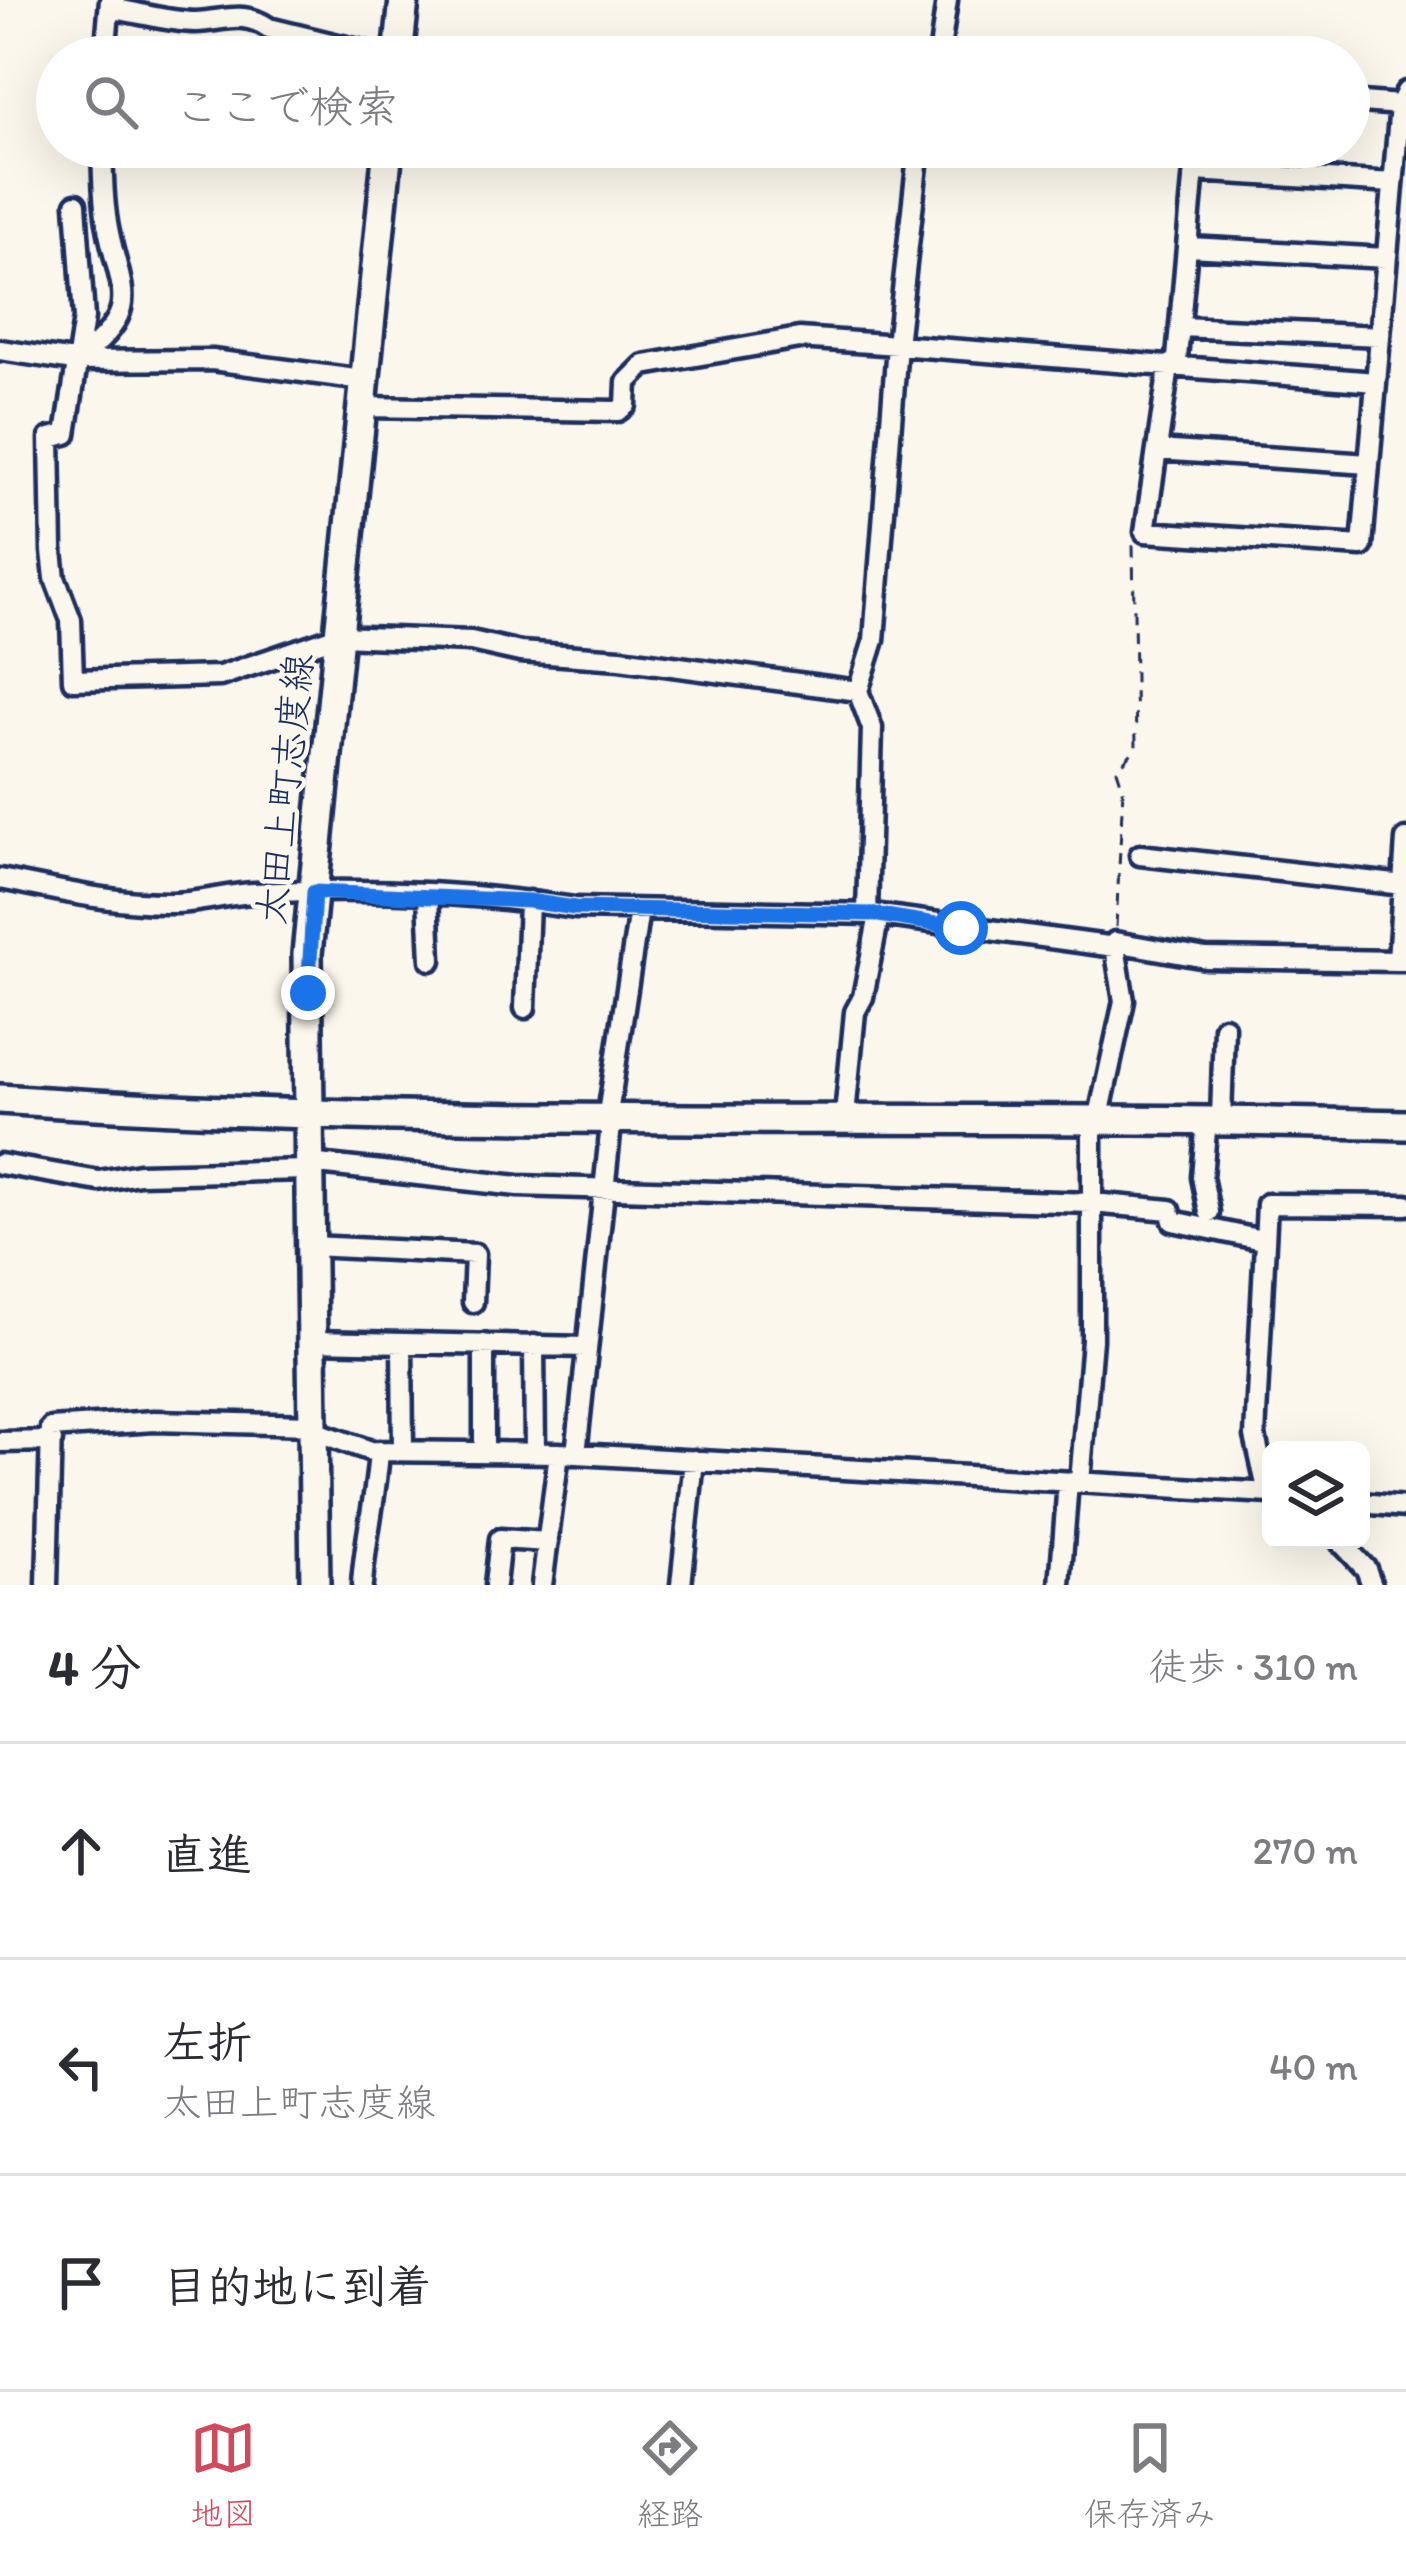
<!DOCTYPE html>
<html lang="ja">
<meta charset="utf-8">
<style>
:root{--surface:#fff;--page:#f7f7f7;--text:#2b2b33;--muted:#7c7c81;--line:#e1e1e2;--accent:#d1495b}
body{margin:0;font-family:Itim,"Klee One",sans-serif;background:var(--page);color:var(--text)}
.controls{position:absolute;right:36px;bottom:36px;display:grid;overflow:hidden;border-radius:18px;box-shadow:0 12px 48px #0002}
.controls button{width:108px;height:108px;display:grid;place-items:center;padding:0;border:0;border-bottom:3px solid var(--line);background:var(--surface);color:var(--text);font:60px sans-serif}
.stop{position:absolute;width:36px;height:36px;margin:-27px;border:9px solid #1a73e8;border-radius:50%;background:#fff}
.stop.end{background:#1a73e8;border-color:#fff;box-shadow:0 3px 12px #0008}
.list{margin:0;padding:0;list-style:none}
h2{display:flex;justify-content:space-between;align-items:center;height:156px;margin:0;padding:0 48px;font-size:51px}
h2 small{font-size:39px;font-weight:400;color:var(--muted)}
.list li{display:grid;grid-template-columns:78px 1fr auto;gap:36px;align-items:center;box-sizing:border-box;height:216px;padding:0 48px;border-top:3px solid var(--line)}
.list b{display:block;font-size:45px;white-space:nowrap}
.list p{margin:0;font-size:39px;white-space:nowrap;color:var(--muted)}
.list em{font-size:39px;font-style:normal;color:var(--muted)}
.icon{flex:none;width:66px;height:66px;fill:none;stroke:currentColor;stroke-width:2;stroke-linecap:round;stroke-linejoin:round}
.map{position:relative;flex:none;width:1406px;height:1585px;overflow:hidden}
.search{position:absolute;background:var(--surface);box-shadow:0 12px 48px #0002;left:36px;right:36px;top:36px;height:132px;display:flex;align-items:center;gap:30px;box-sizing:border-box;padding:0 42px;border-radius:66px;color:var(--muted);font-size:45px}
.sheet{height:804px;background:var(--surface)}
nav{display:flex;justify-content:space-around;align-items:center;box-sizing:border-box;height:168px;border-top:3px solid var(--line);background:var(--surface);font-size:33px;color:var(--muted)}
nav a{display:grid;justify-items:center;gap:6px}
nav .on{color:var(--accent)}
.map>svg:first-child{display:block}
</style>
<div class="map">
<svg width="1406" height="1585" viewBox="0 0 1406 1585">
<rect width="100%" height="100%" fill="#fbf7ec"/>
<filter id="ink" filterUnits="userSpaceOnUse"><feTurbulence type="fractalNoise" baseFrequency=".00833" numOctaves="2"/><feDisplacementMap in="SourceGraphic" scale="24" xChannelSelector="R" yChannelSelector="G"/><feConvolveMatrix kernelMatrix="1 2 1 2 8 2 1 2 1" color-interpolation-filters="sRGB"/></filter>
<g filter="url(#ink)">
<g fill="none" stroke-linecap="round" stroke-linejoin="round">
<g stroke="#1b2f5e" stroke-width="27">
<path id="street" d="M112 0 120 10C144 14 171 22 196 22 225 21 243 10 269 28L388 57
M105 57 110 0
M939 57 947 0
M1349 101 1400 105
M919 147 897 345 1376 382
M1196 147 1177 358 1169 367 1145 532 1362 546 1400 105 1406 92
M1195 171 1393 183
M76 204 84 318 66 434 50 438 52 551 55 578 71 620 73 680 220 676 338 636 471 641 520 652 620 659 858 691
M1189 247 1386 258
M1180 327 1380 336
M0 350 74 361 212 360 363 380
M87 352C140 309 121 291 109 233 103 205 103 176 102 147
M361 407 618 411 626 405 627 382 644 365 799 338 897 345 874 640 858 691 872 728 867 914
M1157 450 1369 464
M1406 839 1398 961H1406
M1140 855 1403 885
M0 879C57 890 114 904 172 903 200 903 227 894 254 893 359 888 472 892 575 908L873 914 1115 947 1124 1001 1099 1116
M428 896 431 960
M1115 942 1206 958 1398 961
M525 1008 529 901
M608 1114 639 910
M845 1115 855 1012 863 997 879 915
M1207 1119 1202 1177 1209 1212
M1221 1119 1224 1027
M309 1163 518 1186 1092 1203 1170 1210 1173 1221 1262 1240
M0 1164 99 1181 139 1174 309 1170
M311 1246 475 1254 473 1302
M312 1341 587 1347
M402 1343 403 1451
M484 1344V1452
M534 1345 535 1452
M314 1431 371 1451 559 1453 1271 1493
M0 1442 52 1441
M576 1454 612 1115
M1080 1482 1092 1340V1116
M1268 1493 1255 1436 1267 1204 1406 1205
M1361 1503 1406 1507
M1339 1540 1366 1569 1372 1585
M47 1585 51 1428 154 1421 314 1425
M362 1585C365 1539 376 1498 379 1451
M495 1585 500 1539 548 1542
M542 1585 559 1453
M681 1585 694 1460
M1060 1585 1068 1482"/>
</g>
<g stroke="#1b2f5e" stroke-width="36">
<path id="secondary" d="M398 57 404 0
M0 1099C467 1132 938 1111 1406 1125
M315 1585 307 954 388 147"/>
</g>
<path stroke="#1b2f5e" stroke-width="3" stroke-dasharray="12 9" stroke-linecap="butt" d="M1116 927 1123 789 1117 770 1136 748 1133 543"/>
<use href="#street" stroke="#fbf7ec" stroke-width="18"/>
<use href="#secondary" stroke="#fbf7ec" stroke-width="27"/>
</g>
</g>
<g fill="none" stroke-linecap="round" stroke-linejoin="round" filter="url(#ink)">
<path stroke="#1a73e8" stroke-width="15" d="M308 993 314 892 529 901 575 908 873 914 961 928"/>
</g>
<g text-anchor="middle" stroke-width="9" stroke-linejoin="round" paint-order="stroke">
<g font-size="39" fill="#1b2f5e" stroke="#fbf7ec">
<text transform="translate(284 789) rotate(-84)" y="14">太田上町志度線</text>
</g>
</g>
</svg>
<div class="controls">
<button><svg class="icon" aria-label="layers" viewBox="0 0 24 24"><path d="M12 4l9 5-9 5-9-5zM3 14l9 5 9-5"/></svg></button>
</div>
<div class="stop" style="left:961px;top:928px"></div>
<div class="stop end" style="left:308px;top:993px"></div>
<div class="search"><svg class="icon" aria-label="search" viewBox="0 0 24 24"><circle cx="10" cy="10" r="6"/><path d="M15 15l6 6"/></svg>ここで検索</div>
</div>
<section class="sheet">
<h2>4 分<small>徒歩 · 310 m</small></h2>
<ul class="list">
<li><svg class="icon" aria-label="ahead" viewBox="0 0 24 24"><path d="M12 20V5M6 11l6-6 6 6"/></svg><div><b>直進</b></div><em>270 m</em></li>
<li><svg class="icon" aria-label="left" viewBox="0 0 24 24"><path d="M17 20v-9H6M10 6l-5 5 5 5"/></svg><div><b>左折</b><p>太田上町志度線</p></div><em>40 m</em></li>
<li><svg class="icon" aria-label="arrive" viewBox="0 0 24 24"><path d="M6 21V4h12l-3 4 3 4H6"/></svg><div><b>目的地に到着</b></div></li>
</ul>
</section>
<nav>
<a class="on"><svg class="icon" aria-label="map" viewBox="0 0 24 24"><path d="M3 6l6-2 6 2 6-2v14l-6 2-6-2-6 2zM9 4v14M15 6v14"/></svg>地図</a>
<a><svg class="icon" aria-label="directions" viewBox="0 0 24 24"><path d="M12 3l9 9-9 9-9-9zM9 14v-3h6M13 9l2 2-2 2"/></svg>経路</a>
<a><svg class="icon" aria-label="saved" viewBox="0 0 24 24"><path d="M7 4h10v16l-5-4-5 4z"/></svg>保存済み</a>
</nav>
